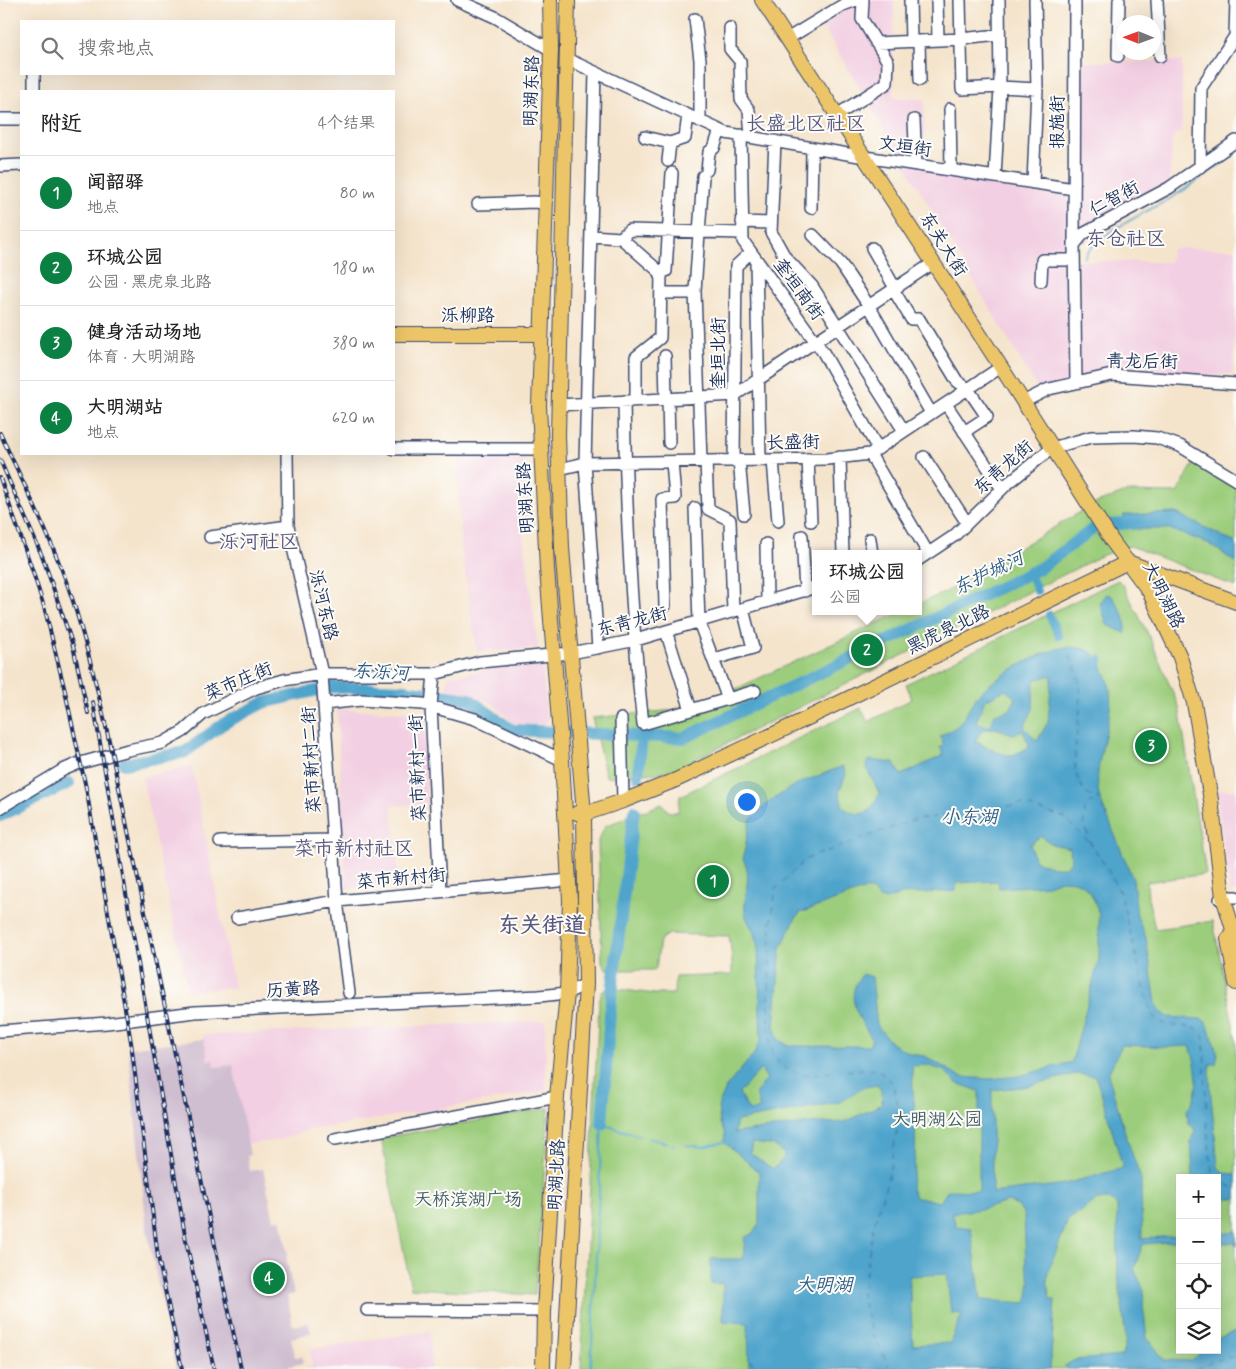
<!DOCTYPE html>
<html lang="zh">
<meta charset="utf-8">
<style>
:root{--surface:#fff;--page:#f6f6f6;--text:#222;--muted:#767676;--line:#e0e0e0;--accent:#0b8043}
body{margin:0;font-family:Mynerve,"LXGW WenKai TC",sans-serif;background:var(--page);color:var(--text)}
.controls{position:absolute;right:15px;bottom:15px;display:grid;overflow:hidden;border-radius:0px;box-shadow:0 5px 20px #0002}
.controls button{width:45px;height:45px;display:grid;place-items:center;padding:0;border:0;border-bottom:1px solid var(--line);background:var(--surface);color:var(--text);font:25px sans-serif}
.compass{position:absolute;left:1116px;top:15px;width:45px;height:45px;border-radius:50%;background:var(--surface);box-shadow:0 5px 20px #0002;rotate:271deg}
.you{position:absolute;left:746px;top:801px;width:18px;height:18px;margin:-12px;border:4px solid #fff;border-radius:50%;background:#1a73e8;box-shadow:0 0 0 8px #1a73e833}
.badge{display:grid;place-items:center;width:32px;height:32px;border-radius:50%;background:var(--accent);color:#fff;font-size:16px;font-weight:700}
.pin{position:absolute;translate:-50% -50%;border:2px solid #fff;box-shadow:0 1px 5px #0006}
.popup{position:absolute;left:812px;top:550px;width:110px;height:65px;box-sizing:border-box;display:grid;place-content:center;border-radius:0px;background:var(--surface);filter:drop-shadow(0 1px 4px #0005);font-size:16px;white-space:nowrap;color:var(--muted)}
.popup b{font-size:19px;color:var(--text)}
.popup::after{content:'';position:absolute;left:50%;top:100%;margin-left:-10px;border:10px solid transparent;border-top-color:var(--surface)}
.list{margin:0;padding:0;list-style:none}
h2{display:flex;justify-content:space-between;align-items:center;height:65px;margin:0;padding:0 20px;font-size:21px}
h2 small{font-size:16px;font-weight:400;color:var(--muted)}
.list li{display:grid;grid-template-columns:32px 1fr auto;gap:15px;align-items:center;box-sizing:border-box;height:75px;padding:0 20px;border-top:1px solid var(--line)}
.list b{display:block;font-size:19px;white-space:nowrap}
.list p{margin:0;font-size:16px;white-space:nowrap;color:var(--muted)}
.list em{font-size:16px;font-style:normal;color:var(--muted)}
.icon{flex:none;width:28px;height:28px;fill:none;stroke:currentColor;stroke-width:2;stroke-linecap:round;stroke-linejoin:round}
.map{position:relative;flex:none;width:1236px;height:1369px;overflow:hidden}
.search{position:absolute;background:var(--surface);box-shadow:0 5px 20px #0002;left:20px;top:20px;width:375px;height:55px;display:flex;align-items:center;gap:12px;box-sizing:border-box;padding:0 18px;border-radius:0px;color:var(--muted);font-size:19px}
.panel{position:absolute;background:var(--surface);box-shadow:0 5px 20px #0002;left:20px;top:90px;width:375px;height:365px;border-radius:0px}
.map>svg:first-child{display:block}
</style>
<div class="map">
<svg width="1236" height="1369" viewBox="0 0 1236 1369">
<rect width="100%" height="100%" fill="#fdfcf7"/>
<filter id="ink" filterUnits="userSpaceOnUse"><feTurbulence type="fractalNoise" baseFrequency=".02" numOctaves="2"/><feDisplacementMap in="SourceGraphic" scale="10" xChannelSelector="R" yChannelSelector="G"/><feConvolveMatrix kernelMatrix="1 2 1 2 8 2 1 2 1" color-interpolation-filters="sRGB"/></filter>
<filter id="wash" filterUnits="userSpaceOnUse"><feTurbulence type="fractalNoise" baseFrequency=".0096" numOctaves="4" result="noise"/><feDisplacementMap in="SourceGraphic" scale="20" xChannelSelector="R" yChannelSelector="G"/><feGaussianBlur stdDeviation="1.12" result="paint"/><feColorMatrix in="noise" values="0 0 0 0 0 0 0 0 0 0 0 0 0 0 0 0 0 1.4 0 .05"/><feComposite in="paint" operator="in"/></filter>
<g filter="url(#wash)">
<rect width="100%" height="100%" fill="#f5e4cc"/>
<path fill="#f2cfe2" d="M856 0H894L893 97 924 99 926 166 1074 189 1075 62 1182 61V132L1173 135 1169 188 1074 244V261L1170 262 1172 248 1236 249V297L1233 374 1076 382 1040 393 819 20Z
M525 456 522 526 538 648 477 652 461 547 457 457Z
M542 662 547 725 514 724 491 702 446 689 448 676Z
M337 709 424 713 427 803 392 806 399 881 346 889Z
M192 766 234 988 188 991 142 777Z
M1216 790H1236V892H1230Z
M545 1021 546 1091 304 1131 280 1140 247 1144 233 1065 214 1067 208 1061 203 1035Z
M430 1331 431 1369H304L312 1367 310 1349Z"/>
<path fill="#cfbdd0" d="M204 1039 208 1061 213 1060 215 1067 233 1065 250 1155 247 1156 250 1171 263 1169 274 1220 280 1219 282 1223 288 1255 286 1256 294 1294 287 1296 293 1326 308 1323 311 1333 291 1338 295 1357 302 1356 303 1363 275 1369H176L147 1231 128 1048Z"/>
<path fill="#9ccd7c" stroke="#5c7e6d" fill-rule="evenodd" d="M1195 461 1236 483V587L1130 546 1103 555 670 772 606 777 592 718 695 708 903 611H918V604L944 593 1092 505 1126 492 1177 493Z
M1118 580 1123 585 1149 636 1179 707 1206 874 1147 882 1148 898 1155 929 1213 921 1236 1041V1369H581L599 1001 602 992 609 988 655 994H674L675 977 732 975V957L729 936 669 934 662 938 660 941 656 968 654 970H610L606 968 602 962 598 841 605 826 662 804 669 812H678L680 796 861 708 868 722 912 699 906 684ZM1180 1178H1217V1350H1180Z
M549 1108 535 1295 411 1288 381 1138Z"/>
<path fill="#50a4cc" stroke="#366a95" fill-rule="evenodd" d="M1176 513 1236 543V563L1210 544 1169 529H1131L1123 515Z
M1107 594 1112 596C1119 607 1128 619 1125 633L1107 625 1100 602Z
M1068 647C1086 648 1093 649 1102 667 1104 671 1107 676 1108 681 1117 705 1100 747 1098 772 1097 782 1098 790 1100 799L1133 879 1137 916 1146 938 1156 1003 1160 1011 1168 1017 1201 1019 1205 1021 1210 1031 1218 1054 1216 1064H1210C1209 1099 1216 1133 1218 1167L1223 1173 1236 1174V1199H1217V1178L1193 1177 1191 1141 1195 1130 1188 1122 1187 1110C1202 1093 1197 1067 1190 1046L1168 1047 1122 1045 1108 1074 1126 1136 1141 1179 1142 1239 1180 1235V1241L1143 1244 1134 1269 1144 1290 1143 1306 1147 1337 1164 1360 1192 1361 1203 1350H1217V1339L1236 1331V1369H1068L1064 1366 1075 1360 1122 1356 1126 1339 1118 1273 1117 1204 1111 1200H1097L1068 1220 1048 1272 1047 1282 1050 1299 1055 1300 1050 1369H749L748 1323 723 1321V1284L711 1283V1259H743L745 1237 753 1234 759 1223V1172L724 1142 725 1134 720 1123 718 1107 727 1086 754 1054 761 1040 758 949C757 945 757 940 756 937 753 928 746 922 745 911 743 895 753 875 743 859L750 820 770 801 797 784 843 766 846 774 839 792 843 807C860 821 873 813 879 793 876 783 865 772 867 762L871 760 894 763 901 775 944 755 940 747 944 745 940 736C945 733 952 730 957 726 964 721 971 703 979 694 996 676 1044 649 1068 647ZM1052 675 1048 722 1037 741 1024 727 1033 709 1034 680ZM1005 690 1016 698 1010 710 995 714 990 727 976 722 985 700ZM995 728 1013 734 1023 731 1030 747 1011 756 996 752 975 741 982 730ZM1041 836 1052 844 1070 848 1071 861 1066 867C1056 868 1042 866 1034 859L1030 844ZM1061 880C1066 881 1073 880 1077 882 1090 887 1097 904 1099 916V959L1072 1062 1019 1076 990 1079 961 1077 925 1056 911 1054 891 1043 877 1025 872 977 863 974C842 996 860 1019 872 1039L869 1046H789L778 1039 774 1026 781 948 795 919 800 913 863 890H872L879 898 886 900 902 894 956 891V883L998 881 999 888 1048 885ZM926 1065 945 1071 956 1083 979 1091V1191L948 1190 940 1202 927 1199 916 1198C908 1190 912 1178 914 1168 918 1135 913 1100 912 1066ZM761 1069 767 1079 756 1093 760 1109 749 1111 739 1093ZM1076 1074 1095 1076 1102 1096 1123 1168 1065 1184 992 1193V1090L1023 1087ZM877 1085 881 1090 882 1104 845 1122 804 1124 734 1133 737 1121 840 1102 865 1087ZM752 1143 775 1146 784 1154V1158L773 1169 750 1153ZM1008 1202 1018 1206 1024 1215 1026 1266 1030 1281 1027 1303 981 1300 971 1228 956 1226 952 1213 982 1209ZM947 1274 951 1313 962 1314 950 1343 913 1345 909 1276Z
M1236 1231V1246L1235 1243H1217V1235Z"/>
<g fill="none" stroke-linecap="round" stroke-linejoin="round">
<path stroke="#50a4cc" stroke-width="2" d="M1084 258C1093 235 1154 209 1176 195 1197 182 1216 167 1236 153
M648 1138 667 1143
M672 1145H674
M686 1145 703 1147 724 1142
M591 1369 602 1124 640 1136"/>
<path stroke="#50a4cc" stroke-width="8" d="M1030 573 1037 591
M1049 615 1059 636
M1099 662 1100 659"/>
<path stroke="#50a4cc" stroke-width="12" d="M124 764 185 752 223 724 263 703 332 687 404 690 469 699 512 730 684 738 1040 568 1097 526 1145 522
M638 776 642 737
M0 816 69 783
M602 1124 611 1000 634 811"/>
<path stroke="#305e8a" stroke-width="1" stroke-dasharray="6 5" stroke-linecap="butt" d="M1069 656C1094 695 1070 732 1076 773 1077 780 1082 787 1086 794L1100 799 1091 802 1085 808 1084 822 1091 844 1108 870 1120 893 1149 1006C1152 1011 1155 1020 1161 1022 1177 1031 1194 1019 1204 1038L1207 1127 1211 1164 1216 1178
M1217 1180 1236 1189
M749 1360 760 1369
M890 1369 872 1333 862 1296 873 1228 888 1178 897 1130 898 1104 892 1082 878 1070 862 1069 805 1075 788 1070 774 1058 769 1035V988L771 924 776 888 806 859 913 820 1021 804 1065 818 1091 844
M1196 1369 1210 1362 1236 1356"/>
</g>
</g>
<g filter="url(#ink)">
<g fill="none" stroke-linecap="round" stroke-linejoin="round">
<g stroke="#3c4a6e" stroke-width="14">
<path id="minor" d="M457 0 495 17 551 50
M910 0 911 41
M937 0 938 40
M960 0 962 89 1000 87 1037 89
M1157 0 1160 56
M695 19 700 60V121
M730 28V49L740 61 741 99 749 110 751 137
M787 39 843 5 856 0
M919 41 920 80
M876 43 961 39 999 35
M1118 56 1119 0
M567 59 726 133 865 157 1074 189
M595 73 585 463 598 648
M34 74V91
M950 109 951 170
M837 115 887 83 888 62 862 19 863 0
M0 119H21
M914 120 916 165
M741 135 743 241 823 352 878 449
M645 137 670 143
M775 141 771 232 785 257 812 286 904 431
M668 161 670 143 685 138 688 115
M0 166 21 165
M1200 167 1201 88 1235 36 1236 0
M707 170 709 152 714 148 720 130
M995 177 1000 87 999 0
M1033 183 1037 89 1035 0
M478 204 534 202 545 203
M811 208 812 148
M742 222 771 223
M813 235 841 264 869 306 931 413
M591 236 621 238 661 273 660 338 636 357V400
M621 238 629 230 742 233
M1074 245 1075 0
M872 248 895 288
M756 260 760 460
M661 273 666 271 672 173
M1041 281 1042 260H1074
M893 289 911 319H919L957 381 968 389 987 417 964 432
M661 293H695
M665 356 666 399
M1076 382 1074 245 1083 234 1169 188 1236 141
M668 399 669 443
M624 401C626 509 631 617 643 724L755 691
M1023 402 1049 389 1112 375 1236 384
M946 404 1002 489
M558 405 735 395 933 263
M394 449H541
M287 454 288 526 322 674 337 901 349 993
M870 454 928 553
M840 457 843 554
M924 457 967 523
M808 459 811 521
M734 460 736 266 751 252
M739 460 744 514
M773 460 778 521
M701 461 695 291 703 176
M706 461 708 509 730 520 733 612
M559 469 585 463 827 459 870 454 1001 367
M695 508 699 622 728 699
M802 536 805 591
M210 537 288 526
M870 539 872 554
M766 544 767 602
M918 560 954 536 1006 485 1052 448 1091 437 1134 436 1157 438 1180 446 1236 480
M665 606 662 499 675 498 672 462
M666 631 691 710
M721 657 753 648 743 609
M434 674 431 706 440 892
M324 704 361 700 423 704 475 719 562 760
M621 719 623 801
M0 808 63 770 77 764 128 750 163 743 184 731 203 714 256 688 284 680 322 674H434L480 662 571 653 636 640 816 587
M220 842 333 840
M1220 899 1223 897H1236
M237 918 337 901 570 880
M0 1031 107 1023 195 1012 539 996 567 993 586 984
M335 1139 557 1097
M367 1310 544 1311"/>
</g>
<g stroke="#3c4a6e" stroke-width="16">
<path id="major" d="M762 0 1001 367 1112 541 1149 591 1180 657 1194 703 1211 800 1223 897 1232 926 1236 948
M394 334H541
M577 813 584 814 623 801 676 780 808 718 1128 562 1236 602
M1228 939 1236 983
M543 1369 544 1311 557 1097 567 993 570 900 562 760 547 569 539 406 551 50 550 0
M564 1369 586 984 584 814 562 548 558 435 568 0"/>
</g>
<use href="#minor" stroke="#fff" stroke-width="11"/>
<use href="#major" stroke="#edc569" stroke-width="14"/>
<g stroke="#1b2f5e" stroke-width="4">
<path id="rail" d="M0 433C25 487 53 541 72 598 86 642 97 687 107 731L241 1369
M0 460 43 558 73 646 88 713
M0 478 31 566 45 610 65 691 86 788 131 1042 158 1257 182 1369
M93 702 186 1241 214 1369"/>
</g>
<use href="#rail" stroke="#fdfcf7" stroke-width="2" stroke-dasharray="5.5" stroke-linecap="butt"/>
</g>
</g>
<g text-anchor="middle" stroke-width="4" stroke-linejoin="round" paint-order="stroke">
<g font-size="18" fill="#1b2f5e" stroke="#fdfcf7">
<text transform="translate(531 91) rotate(-88)" y="6">明湖东路</text>
<text transform="translate(1057 122) rotate(-90)" y="6">报施街</text>
<text transform="translate(905 146) rotate(8)" y="6">文垣街</text>
<text transform="translate(1114 198) rotate(-28)" y="6">仁智街</text>
<text transform="translate(944 244) rotate(58)" y="6">东关大街</text>
<text transform="translate(799 289) rotate(54)" y="6">奎垣南街</text>
<text x="468" y="321">泺柳路</text>
<text transform="translate(718 353) rotate(-90)" y="6">奎垣北街</text>
<text transform="translate(1142 361) rotate(1)" y="6">青龙后街</text>
<text transform="translate(793 442) rotate(-1)" y="6">长盛街</text>
<text transform="translate(1003 467) rotate(-41)" y="6">东青龙街</text>
<text transform="translate(525 498) rotate(-93)" y="6">明湖东路</text>
<text transform="translate(1164 595) rotate(64)" y="6">大明湖路</text>
<text transform="translate(324 605) rotate(77)" y="6">泺河东路</text>
<text transform="translate(632 621) rotate(-14)" y="6">东青龙街</text>
<text transform="translate(948 629) rotate(-26)" y="6">黑虎泉北路</text>
<text transform="translate(238 681) rotate(-23)" y="6">菜市庄街</text>
<text transform="translate(311 760) rotate(-93)" y="6">菜市新村二街</text>
<text transform="translate(417 768) rotate(-92)" y="6">菜市新村一街</text>
<text transform="translate(401 878) rotate(-5)" y="6">菜市新村街</text>
<text transform="translate(293 989) rotate(-3)" y="6">历黄路</text>
<text transform="translate(556 1175) rotate(-87)" y="6">明湖北路</text>
</g>
<g font-size="18" fill="#425e67" stroke="#fdfcf7">
<text x="937" y="1125">大明湖公园</text>
<text x="468" y="1205">天桥滨湖广场</text>
</g>
<g font-size="19" font-style="italic" fill="#305e8a" stroke="#fdfcf7">
<text transform="translate(988 572) rotate(-26)" y="7">东护城河</text>
<text transform="translate(381 671) rotate(3)" y="7">东泺河</text>
<text x="969" y="823">小东湖</text>
<text x="824" y="1291">大明湖</text>
</g>
<g font-size="20" fill="#595882" stroke="#fdfcf7">
<text x="806" y="130">长盛北区社区</text>
<text x="1126" y="245">东仓社区</text>
<text x="259" y="548">泺河社区</text>
<text x="354" y="855">菜市新村社区</text>
</g>
<g font-size="22" font-weight="bold" fill="#595882" stroke="#fdfcf7">
<text x="542" y="932">东关街道</text>
</g>
</g>
</svg>
<div class="controls">
<button>+</button>
<button>−</button>
<button><svg class="icon" aria-label="locate" viewBox="0 0 24 24"><circle cx="12" cy="12" r="6"/><path d="M12 2v4M12 18v4M2 12h4M18 12h4"/></svg></button>
<button><svg class="icon" aria-label="layers" viewBox="0 0 24 24"><path d="M12 4l9 5-9 5-9-5zM3 14l9 5 9-5"/></svg></button>
</div>
<svg class="compass" viewBox="-18 -18 36 36"><path d="M0-13l5 13h-10z" fill="#e53935"/><path d="M0 13l5-13h-10z" fill="#767676"/></svg>
<div class="you"></div>
<div class="pin badge" style="left:713px;top:881px">1</div>
<div class="pin badge" style="left:867px;top:650px">2</div>
<div class="popup"><b>环城公园</b>公园</div>
<div class="pin badge" style="left:1151px;top:746px">3</div>
<div class="pin badge" style="left:269px;top:1278px">4</div>
<div class="search"><svg class="icon" aria-label="search" viewBox="0 0 24 24"><circle cx="10" cy="10" r="6"/><path d="M15 15l6 6"/></svg>搜索地点</div>
<section class="panel">
<h2>附近<small>4个结果</small></h2>
<ul class="list">
<li><span class="badge">1</span><div><b>闻韶驿</b><p>地点</p></div><em>80 m</em></li>
<li><span class="badge">2</span><div><b>环城公园</b><p>公园 · 黑虎泉北路</p></div><em>180 m</em></li>
<li><span class="badge">3</span><div><b>健身活动场地</b><p>体育 · 大明湖路</p></div><em>380 m</em></li>
<li><span class="badge">4</span><div><b>大明湖站</b><p>地点</p></div><em>620 m</em></li>
</ul>
</section>
</div>
